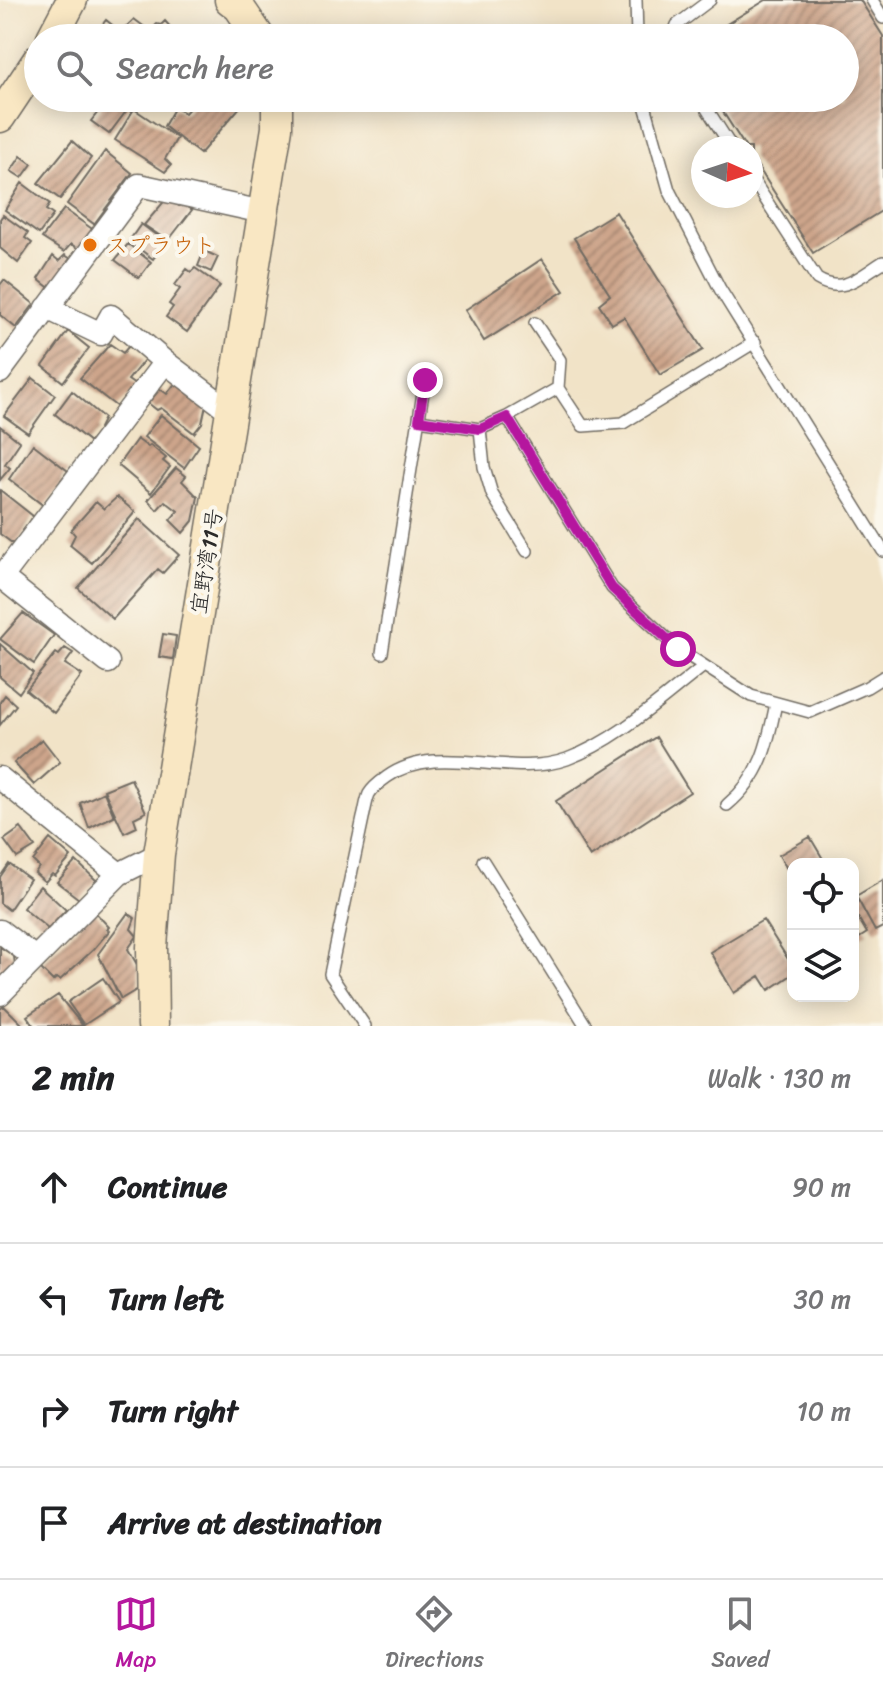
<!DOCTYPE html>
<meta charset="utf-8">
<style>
:root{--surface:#fff;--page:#f6f6f6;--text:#202124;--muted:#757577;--line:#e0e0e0;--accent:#b5179e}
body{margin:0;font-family:Sriracha,"Klee One",sans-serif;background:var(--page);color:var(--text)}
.controls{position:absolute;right:24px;bottom:24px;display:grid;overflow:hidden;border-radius:16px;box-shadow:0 4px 20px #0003}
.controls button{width:72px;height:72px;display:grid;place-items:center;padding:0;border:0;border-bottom:2px solid var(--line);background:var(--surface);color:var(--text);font:40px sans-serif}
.compass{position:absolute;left:691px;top:136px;width:72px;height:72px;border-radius:50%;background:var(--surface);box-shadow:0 4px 20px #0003;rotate:93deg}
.stop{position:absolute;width:24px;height:24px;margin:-18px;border:6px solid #b5179e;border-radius:50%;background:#fff}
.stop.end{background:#b5179e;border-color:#fff;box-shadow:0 2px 8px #0008}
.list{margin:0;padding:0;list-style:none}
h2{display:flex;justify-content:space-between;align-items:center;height:104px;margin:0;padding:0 32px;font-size:34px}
h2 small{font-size:26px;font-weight:400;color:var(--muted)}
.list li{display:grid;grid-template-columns:52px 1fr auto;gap:24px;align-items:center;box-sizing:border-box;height:112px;padding:0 32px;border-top:2px solid var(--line)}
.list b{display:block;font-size:30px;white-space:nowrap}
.list em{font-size:26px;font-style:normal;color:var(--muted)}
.icon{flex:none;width:44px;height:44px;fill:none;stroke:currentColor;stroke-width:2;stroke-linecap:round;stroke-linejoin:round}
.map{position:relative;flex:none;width:883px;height:1026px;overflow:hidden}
.search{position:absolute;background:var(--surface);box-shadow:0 4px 20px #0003;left:24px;right:24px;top:24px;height:88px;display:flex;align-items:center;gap:20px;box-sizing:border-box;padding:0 28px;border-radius:44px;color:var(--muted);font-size:30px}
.sheet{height:552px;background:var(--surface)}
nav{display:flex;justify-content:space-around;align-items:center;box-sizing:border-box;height:112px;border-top:2px solid var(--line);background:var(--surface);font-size:22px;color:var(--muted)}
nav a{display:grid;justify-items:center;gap:4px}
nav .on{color:var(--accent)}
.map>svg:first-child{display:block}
</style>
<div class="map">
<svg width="883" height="1026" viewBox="0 0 883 1026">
<defs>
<pattern id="building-hatch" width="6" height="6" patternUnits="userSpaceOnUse" patternTransform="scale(2)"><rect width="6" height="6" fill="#cda58b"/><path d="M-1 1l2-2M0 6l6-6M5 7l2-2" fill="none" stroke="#a78772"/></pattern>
</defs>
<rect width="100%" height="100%" fill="#fbf7ec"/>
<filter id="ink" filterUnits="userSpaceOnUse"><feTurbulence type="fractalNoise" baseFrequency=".0125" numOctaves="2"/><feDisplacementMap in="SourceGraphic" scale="16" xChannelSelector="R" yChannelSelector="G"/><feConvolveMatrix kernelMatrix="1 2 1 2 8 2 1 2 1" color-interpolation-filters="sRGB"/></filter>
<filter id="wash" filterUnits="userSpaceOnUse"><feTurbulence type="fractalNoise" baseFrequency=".006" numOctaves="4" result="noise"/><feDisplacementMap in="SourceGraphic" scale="32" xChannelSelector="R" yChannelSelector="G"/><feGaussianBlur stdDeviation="1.8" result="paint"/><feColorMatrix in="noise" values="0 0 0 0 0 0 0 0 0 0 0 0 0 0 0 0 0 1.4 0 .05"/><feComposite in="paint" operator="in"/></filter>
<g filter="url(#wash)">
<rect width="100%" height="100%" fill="#f1e3c7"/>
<g id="blocks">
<path fill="url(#building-hatch)" d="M766 0H860L883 36V210L813 253 751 156V148H746L714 98H845V38H704Z
M134 19 150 31 157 24 161 25 165 21 180 38H92L106 20 121 32Z
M96 98H136L109 134 91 121 102 107 94 100Z
M198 98H205L220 107 227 98 247 99 200 154 164 126 175 107 185 113Z
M134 109 177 138 165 159 171 165 165 172 115 140Z
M72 141 91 158 60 199 38 183Z
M105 151 132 173 94 224 67 204Z
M21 156 32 164 22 178 11 171Z
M22 183 50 204 46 210 53 215 39 234 5 210Z
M167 198 179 206 183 202 192 210 168 241 144 225Z
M64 209 95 231 80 250 71 244 64 252 42 238Z
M616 212 703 350 660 375 624 317 612 324 599 304 610 295 574 238Z
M3 215 28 233 25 238 32 243 18 263 0 248V219Z
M141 224 165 242 153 259 129 241Z
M128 244 151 262 139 278 115 260Z
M204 251 218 257 211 272 198 266Z
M65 255 74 261 52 290 38 279 53 256 59 261Z
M542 259 564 291 484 341 465 310Z
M195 268 220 286 187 332 166 317 173 307 169 304 180 289 175 285 187 269 191 272Z
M4 280 34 304 16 328 0 315V285Z
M68 331 89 348 63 382 43 366Z
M110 344 123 353 129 346 145 359 128 380 138 387 117 407 80 378Z
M33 378 55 395 28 433 4 416Z
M177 381 206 405 202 423 194 433 161 408 157 410 148 403 160 389 167 394Z
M72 391 104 418 99 428 100 430 90 442 55 414Z
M161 415 199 446 184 468 144 437Z
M0 426 20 442 5 464 10 468 0 480Z
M137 439 148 447 150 445 166 458 163 461 170 467 151 493 118 465Z
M33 444 68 471 61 480 63 483 44 506 9 479Z
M176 468 186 476 182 481 198 497 193 521 183 533 170 520 178 511 165 501 157 510 148 500Z
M0 490 33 516 16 546 0 534Z
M117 497 135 512 92 563 70 545 75 535 71 530 96 502 104 509Z
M139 519 179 555 163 573 158 569 113 619 78 588Z
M23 613 54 635 34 664 0 639Z
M163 634 176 636 173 659 159 657Z
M0 644 33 673 19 693 0 677Z
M65 648 73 653 65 664 82 675 54 713 26 690 56 653 59 655Z
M5 695 16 705 0 725V702Z
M656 737 690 792 590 857 556 801Z
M42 739 60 762 34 785 14 763Z
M131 779 146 812 134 818 137 827 124 833 104 790Z
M104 792 114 816 89 828 80 803Z
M21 828 35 847 17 858 4 840Z
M810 837 826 864H793V879L779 855Z
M50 839 71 857 55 876 52 874 45 882 35 873 39 867 33 861Z
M76 861 97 881 79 899 57 882Z
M9 864 30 879 9 910 0 903V877Z
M883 880V927L875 931 856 896Z
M40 886 66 910 48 929 23 908Z
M853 909 867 933 853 942Z
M93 910 109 927 107 929 109 931 93 950 60 980 56 978 53 981 39 967Z
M128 913 135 918 131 929 137 936 128 949 139 968 138 989 121 999 98 954Z
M763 920 793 967V974L769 990 760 976 734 993 710 952Z
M0 947 14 956 15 967 0 982Z
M103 978 119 1002 84 1025 68 1002Z
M58 995 83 1026H34L27 1016Z
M4 1006 24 1026H0V1009Z"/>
</g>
</g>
<g filter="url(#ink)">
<use href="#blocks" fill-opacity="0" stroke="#706b62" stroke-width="2"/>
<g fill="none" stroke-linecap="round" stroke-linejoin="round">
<g stroke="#706b62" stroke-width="14">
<path id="lane" d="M636 0 637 38
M872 0 883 18
M672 38 677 25 710 0
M643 98 669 190 720 289 883 551
M700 98 732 148
M751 177 817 279C843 295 859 277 883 262
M535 323 560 360 558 388
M755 342 623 423 583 426 558 388 507 417 612 588 678 649 751 696 810 712 867 687 883 677
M507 417 480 429 484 467 492 494 527 551
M419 420 480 429
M382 653 425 380
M727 805C761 777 768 744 776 703
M483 861 586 1026
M365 1026 330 974 363 818C365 811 366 801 369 794 373 787 380 782 387 777 439 740 508 780 567 759 618 740 661 699 704 666"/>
</g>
<g stroke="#706b62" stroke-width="25">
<path id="street" d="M165 362 230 411
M0 372 139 185 263 212
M0 576 108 662
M2 577 165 362 111 316 101 334 47 308
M0 778 119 874
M0 931 35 958
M0 994 119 874 159 854"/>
</g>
<g stroke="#706b62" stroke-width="33">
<path id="secondary" d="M230 0 239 7 260 38
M52 38 72 0
M0 117 38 60
M153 1026 152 947 159 854 277 128V98"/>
</g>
<use href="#lane" stroke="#fff" stroke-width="11"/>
<use href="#street" stroke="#fff" stroke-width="22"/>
<use href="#secondary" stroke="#f9e7c3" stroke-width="30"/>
</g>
</g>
<g fill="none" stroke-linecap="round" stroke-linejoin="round" filter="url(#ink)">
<path stroke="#b5179e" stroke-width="10" d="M425 380 419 420 480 429 507 417 612 588 678 649"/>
</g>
<circle fill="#e8710a" stroke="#fbf7ec" stroke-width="3" cx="90" cy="245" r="8"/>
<g text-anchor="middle" stroke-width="8" stroke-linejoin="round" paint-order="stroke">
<g font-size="22" fill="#c56008" stroke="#fbf7ec" text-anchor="start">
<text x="106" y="253">スプラウト</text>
</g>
<g font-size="22" fill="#2b2b2b" stroke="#fbf7ec">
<text transform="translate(206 561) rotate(-81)" y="8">宜野湾11号</text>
</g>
</g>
</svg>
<div class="controls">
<button><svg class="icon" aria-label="locate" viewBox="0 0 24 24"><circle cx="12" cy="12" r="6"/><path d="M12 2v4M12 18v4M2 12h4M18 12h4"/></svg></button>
<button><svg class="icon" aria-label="layers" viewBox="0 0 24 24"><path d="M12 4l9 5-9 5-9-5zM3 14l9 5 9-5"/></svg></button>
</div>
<svg class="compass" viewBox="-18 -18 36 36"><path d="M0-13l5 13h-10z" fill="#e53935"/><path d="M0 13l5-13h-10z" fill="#757577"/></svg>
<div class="stop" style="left:678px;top:649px"></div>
<div class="stop end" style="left:425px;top:380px"></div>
<div class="search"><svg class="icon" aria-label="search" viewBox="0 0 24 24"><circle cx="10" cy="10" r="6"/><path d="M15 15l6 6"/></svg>Search here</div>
</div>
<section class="sheet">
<h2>2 min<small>Walk · 130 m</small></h2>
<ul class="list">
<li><svg class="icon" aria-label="ahead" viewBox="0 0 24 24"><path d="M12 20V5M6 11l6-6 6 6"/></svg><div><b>Continue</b></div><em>90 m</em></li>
<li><svg class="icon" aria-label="left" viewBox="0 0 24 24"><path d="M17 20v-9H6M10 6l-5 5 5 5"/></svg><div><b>Turn left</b></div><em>30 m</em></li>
<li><svg class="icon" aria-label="right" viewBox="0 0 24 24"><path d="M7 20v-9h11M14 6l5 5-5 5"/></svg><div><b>Turn right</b></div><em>10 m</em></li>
<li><svg class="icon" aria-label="arrive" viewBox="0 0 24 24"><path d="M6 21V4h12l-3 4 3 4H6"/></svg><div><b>Arrive at destination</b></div></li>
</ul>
</section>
<nav>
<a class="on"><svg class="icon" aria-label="map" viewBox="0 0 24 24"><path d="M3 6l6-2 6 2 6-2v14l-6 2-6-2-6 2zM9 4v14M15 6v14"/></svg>Map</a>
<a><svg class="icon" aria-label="directions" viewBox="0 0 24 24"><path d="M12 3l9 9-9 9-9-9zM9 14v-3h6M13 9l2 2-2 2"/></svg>Directions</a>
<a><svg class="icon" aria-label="saved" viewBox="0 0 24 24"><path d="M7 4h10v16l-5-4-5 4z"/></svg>Saved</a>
</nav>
